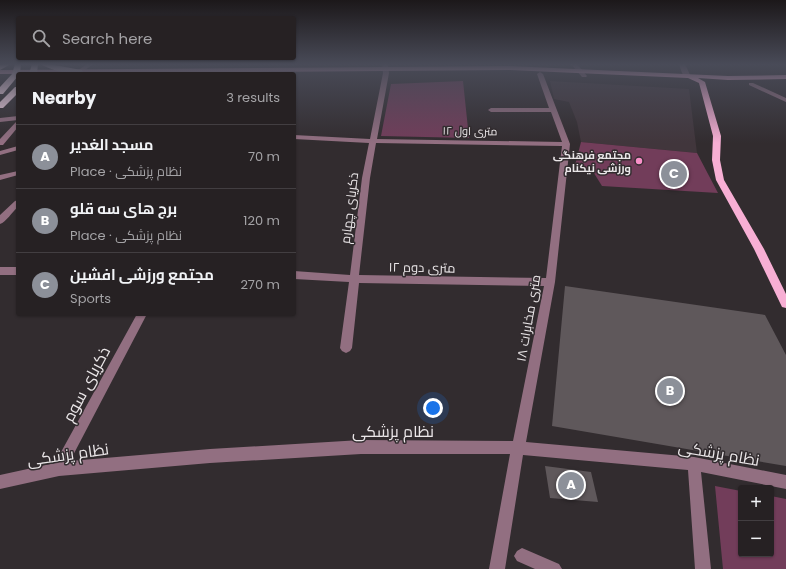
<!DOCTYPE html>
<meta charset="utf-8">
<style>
:root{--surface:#262123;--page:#322e30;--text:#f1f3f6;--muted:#a4a3a6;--line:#423e41;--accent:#8c9099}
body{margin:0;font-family:Poppins,Cairo,sans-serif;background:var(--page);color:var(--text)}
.controls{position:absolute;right:12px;bottom:12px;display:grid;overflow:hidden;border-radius:4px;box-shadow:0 1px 3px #0004}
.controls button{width:36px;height:36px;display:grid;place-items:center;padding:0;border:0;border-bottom:1px solid var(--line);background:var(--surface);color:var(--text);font:20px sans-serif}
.you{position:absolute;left:433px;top:408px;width:14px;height:14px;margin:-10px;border:3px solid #fff;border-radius:50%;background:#1a73e8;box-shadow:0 0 0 6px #1a73e833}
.badge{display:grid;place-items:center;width:26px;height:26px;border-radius:50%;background:var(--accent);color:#fff;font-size:13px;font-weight:700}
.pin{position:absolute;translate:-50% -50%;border:2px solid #fff;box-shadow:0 1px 4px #0006}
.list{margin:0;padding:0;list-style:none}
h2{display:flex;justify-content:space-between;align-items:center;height:52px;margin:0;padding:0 16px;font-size:17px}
h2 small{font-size:13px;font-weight:400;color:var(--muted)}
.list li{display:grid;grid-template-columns:26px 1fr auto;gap:12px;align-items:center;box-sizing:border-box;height:64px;padding:0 16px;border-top:1px solid var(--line)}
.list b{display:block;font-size:15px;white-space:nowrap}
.list p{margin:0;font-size:13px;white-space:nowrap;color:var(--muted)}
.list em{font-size:13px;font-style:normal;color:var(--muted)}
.icon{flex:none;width:22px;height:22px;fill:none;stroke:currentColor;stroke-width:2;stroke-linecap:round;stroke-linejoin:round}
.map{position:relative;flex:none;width:786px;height:569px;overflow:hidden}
.search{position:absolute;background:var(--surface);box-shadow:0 1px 3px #0004;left:16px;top:16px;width:280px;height:44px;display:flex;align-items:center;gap:10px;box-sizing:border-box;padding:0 14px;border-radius:4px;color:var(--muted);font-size:15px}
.panel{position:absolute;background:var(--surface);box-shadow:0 1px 3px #0004;left:16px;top:72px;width:280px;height:244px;border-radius:4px}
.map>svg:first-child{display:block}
</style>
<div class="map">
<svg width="786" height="569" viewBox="0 0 786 569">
<rect width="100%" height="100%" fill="#322c2f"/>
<path fill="#41363c" d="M550 81 689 89 697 153 581 142 577 122 569 102 554 99Z"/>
<path fill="#723d5a" d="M463 81 469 138 381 136 391 84Z
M581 142 697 153 718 193 602 186 592 170 574 169Z
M715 486 741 491V554H771V496L786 499V569H723Z"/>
<path fill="#5f585b" d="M565 286 765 315 786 355V466L552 426Z
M545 466 591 472 598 502 550 498Z"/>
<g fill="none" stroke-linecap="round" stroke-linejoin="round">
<path fill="#926f81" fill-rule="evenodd" d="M87 64H93L81 73H77V71Z
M382 64H388L389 73 377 139 562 142 551 112H491L488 110 491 108H549L537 74 540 72 543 74 570 144 555 282 526 442 694 457 786 475V489L701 472 711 569H695L688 470 523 455 505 569H489L510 454H361L210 463 59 476 0 489V475L55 463 137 314H147L70 461 210 449 361 440 513 441 544 286 359 283 352 348 350 351 346 353 342 351 340 348 349 282 294 279V271L350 275 362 178 369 143 294 139V135L370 139 383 73ZM376 143 562 146 546 278 359 275 370 178Z
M571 64H577L587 76 586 77H582Z
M679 64H685L691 77 690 78H686L682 73Z
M749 83H753L786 98V102L749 85Z
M18 116V120L0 122V118Z
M18 121V127L3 145H0V139L16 122Z
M18 146V150L0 155V151Z
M18 171V175L0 180V175Z
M18 200V207C12 212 6 222 0 224V215L15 201Z
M0 267H18V275H0Z
M522 548 559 564 562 569H535L517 561 514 556 517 551Z"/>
<path fill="#f7afd4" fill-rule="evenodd" d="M510 66 728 76 786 75V79L728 80 698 78 705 82 721 136 720 160 724 180 764 249 786 294V308L782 307 754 249 716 180 712 160 713 136 699 83 688 78 510 70 0 74V70Z"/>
<path fill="#fedbec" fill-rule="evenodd" d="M3 64H11L0 70V65Z
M15 64H21L20 74H18V76L3 94H0V87L12 74Z
M32 64H38L37 74H29Z
M41 64C52 64 70 68 82 70L83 72C75 78 50 69 42 65Z
M15 87H18V93L3 108H0V102Z"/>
</g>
<linearGradient id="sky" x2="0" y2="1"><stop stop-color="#1c181a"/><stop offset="0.45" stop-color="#494b58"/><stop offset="1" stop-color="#494b58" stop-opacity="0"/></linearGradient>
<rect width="786" height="143" fill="url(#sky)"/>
<circle fill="#f98fc9" stroke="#322c2f" stroke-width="1.5" cx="639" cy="161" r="4"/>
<g text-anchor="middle" stroke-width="3" stroke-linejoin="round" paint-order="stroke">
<g font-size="11" fill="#ebe7e9" stroke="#322c2f">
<text transform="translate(470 131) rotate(1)" y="4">۱۲ متری اول</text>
</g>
<g font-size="11" font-weight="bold" fill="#ebe7e9" stroke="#322c2f" text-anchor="end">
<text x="631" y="159">مجتمع فرهنگی<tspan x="631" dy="13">ورزشی نیکنام</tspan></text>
</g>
<g font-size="13" fill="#ebe7e9" stroke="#322c2f">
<text transform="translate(349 208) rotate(-83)" y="5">ذکریای چهارم</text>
<text transform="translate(422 267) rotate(1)" y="5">۱۲ متری دوم</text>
<text transform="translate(528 318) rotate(-80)" y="5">۱۸ متری مخابرات</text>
</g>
<g font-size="16" fill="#ebe7e9" stroke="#322c2f">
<text transform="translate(86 384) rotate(-62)" y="6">ذکریای سوم</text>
<text x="393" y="437">نظام پزشکی</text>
<text transform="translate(719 453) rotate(10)" y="6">نظام پزشکی</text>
<text transform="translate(68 454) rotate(-8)" y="6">نظام پزشکی</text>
</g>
</g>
</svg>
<div class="controls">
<button>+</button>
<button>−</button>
</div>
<div class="you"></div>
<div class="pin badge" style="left:571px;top:485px">A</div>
<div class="pin badge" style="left:670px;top:391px">B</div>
<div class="pin badge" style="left:674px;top:174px">C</div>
<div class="search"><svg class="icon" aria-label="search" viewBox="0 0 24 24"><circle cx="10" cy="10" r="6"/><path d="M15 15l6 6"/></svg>Search here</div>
<section class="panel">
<h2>Nearby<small>3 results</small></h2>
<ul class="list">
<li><span class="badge">A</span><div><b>مسجد الغدیر</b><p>Place · نظام پزشکی</p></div><em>70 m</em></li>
<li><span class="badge">B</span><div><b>برج های سه قلو</b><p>Place · نظام پزشکی</p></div><em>120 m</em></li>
<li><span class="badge">C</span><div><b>مجتمع ورزشی افشین</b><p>Sports</p></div><em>270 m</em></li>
</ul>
</section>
</div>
